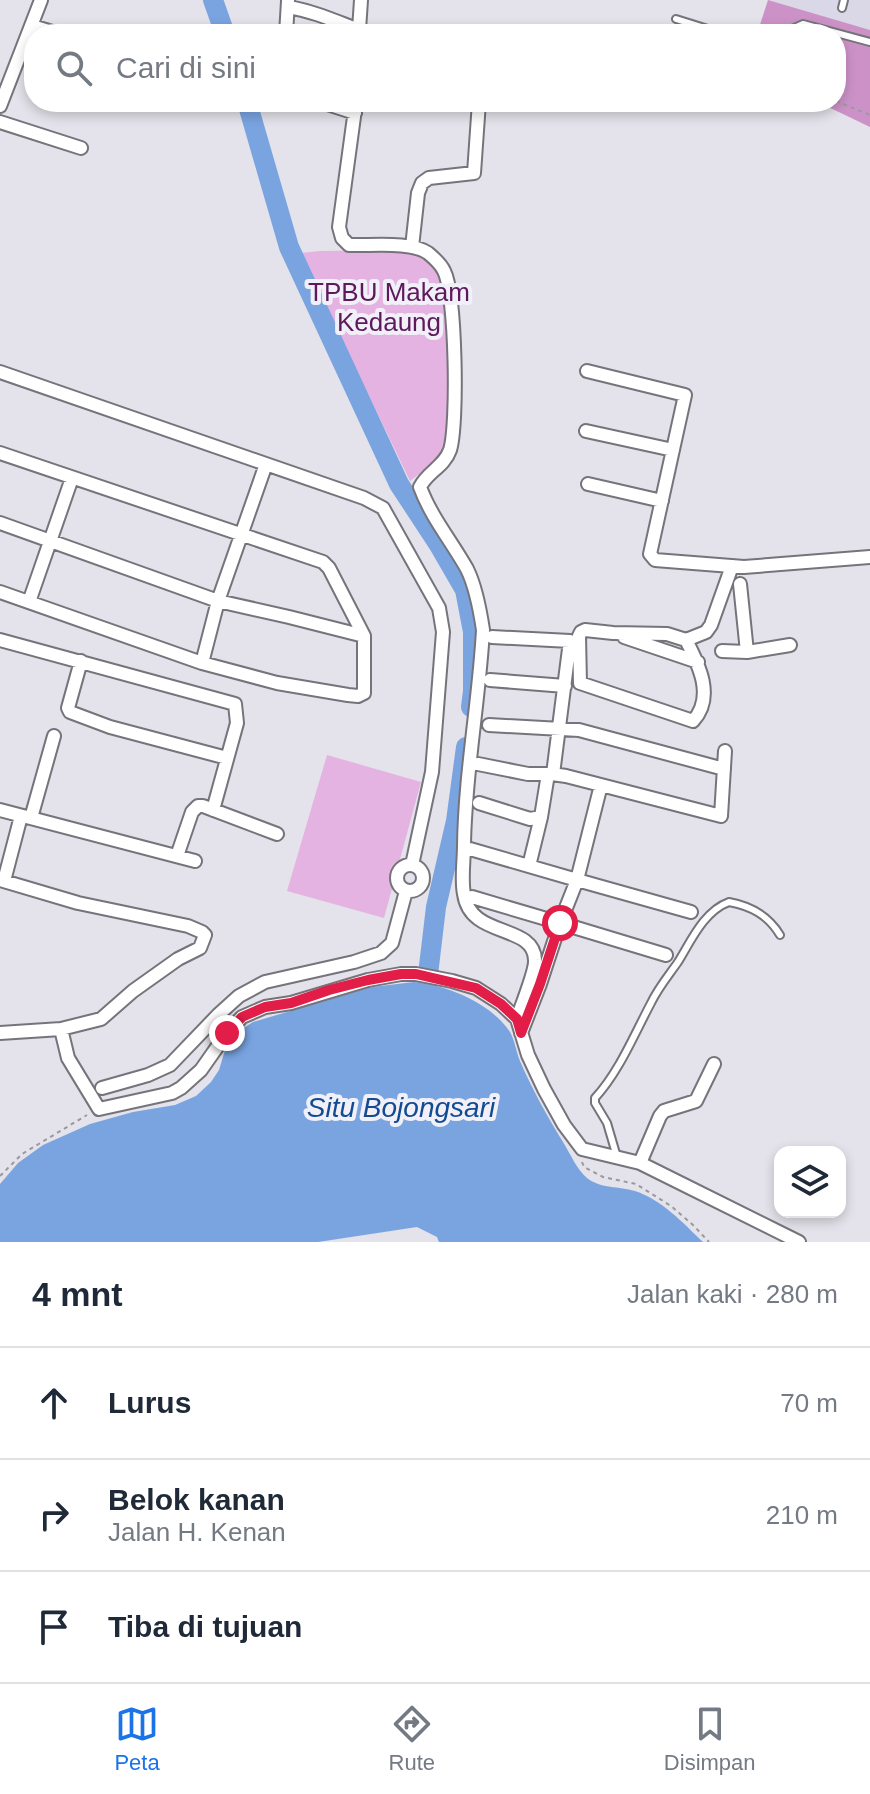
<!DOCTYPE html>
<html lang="id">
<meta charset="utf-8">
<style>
:root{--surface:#fff;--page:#f2f2f3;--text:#1f2937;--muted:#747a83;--line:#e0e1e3;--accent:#1a73e8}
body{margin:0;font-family:Arial,sans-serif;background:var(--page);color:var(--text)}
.controls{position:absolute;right:24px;bottom:24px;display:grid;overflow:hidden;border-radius:16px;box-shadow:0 4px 12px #0003}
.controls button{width:72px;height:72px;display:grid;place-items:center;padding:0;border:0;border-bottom:2px solid var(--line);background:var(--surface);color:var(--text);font:40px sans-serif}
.stop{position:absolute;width:24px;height:24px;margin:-18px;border:6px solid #e11d48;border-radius:50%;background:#fff}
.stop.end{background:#e11d48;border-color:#fff;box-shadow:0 2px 8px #0008}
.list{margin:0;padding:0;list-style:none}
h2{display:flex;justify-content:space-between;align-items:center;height:104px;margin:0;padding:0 32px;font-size:34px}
h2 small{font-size:26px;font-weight:400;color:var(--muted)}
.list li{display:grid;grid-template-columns:52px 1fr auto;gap:24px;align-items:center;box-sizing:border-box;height:112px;padding:0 32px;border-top:2px solid var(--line)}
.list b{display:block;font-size:30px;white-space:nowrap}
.list p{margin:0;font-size:26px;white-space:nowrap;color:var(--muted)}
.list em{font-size:26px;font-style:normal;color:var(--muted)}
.icon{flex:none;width:44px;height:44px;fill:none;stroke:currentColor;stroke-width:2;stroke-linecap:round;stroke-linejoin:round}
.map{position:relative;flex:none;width:870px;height:1242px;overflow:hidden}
.search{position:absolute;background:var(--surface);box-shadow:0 4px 12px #0003;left:24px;right:24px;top:24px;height:88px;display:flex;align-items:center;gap:20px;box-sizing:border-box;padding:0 28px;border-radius:32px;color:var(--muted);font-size:30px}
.sheet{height:440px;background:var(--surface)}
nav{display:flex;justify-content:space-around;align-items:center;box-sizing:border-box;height:112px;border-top:2px solid var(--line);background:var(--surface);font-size:22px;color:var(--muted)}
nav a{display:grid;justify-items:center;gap:4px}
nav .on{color:var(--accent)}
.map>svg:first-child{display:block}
</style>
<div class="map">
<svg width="870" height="1242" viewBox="0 0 870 1242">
<rect width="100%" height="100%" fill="#e4e2ea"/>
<path fill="#dad7e7" d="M769 0H870V30L854 26Z"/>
<path fill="#e5b3e1" d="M412 250 420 253 439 269 444 286 451 376 450 428 444 450 436 461 410 481 300 253 320 251Z
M327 755 421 782 384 918 287 891Z"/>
<path fill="#cc92c8" d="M768 0 870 30V127L820 103 836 102V34H757Z"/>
<path fill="#79a4e0" d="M414 982C447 985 491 1003 510 1032 515 1041 516 1051 520 1061 532 1089 547 1116 563 1142 570 1153 577 1170 587 1178 601 1189 619 1186 635 1191 662 1200 682 1222 703 1242H439L437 1237 417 1227 318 1242H0V1184L18 1163 43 1145 90 1124 133 1112 175 1105 196 1096 211 1082 219 1070 226 1047 239 1031 253 1022 372 987Z"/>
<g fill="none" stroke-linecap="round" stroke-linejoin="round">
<path stroke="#79a4e0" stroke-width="20" d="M213 0 225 34
M247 102 289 247 399 484 439 545 465 590 473 632V691L471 707
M427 983 436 907 456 821 466 747"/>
<g stroke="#75747b" stroke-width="10">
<path id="lane" d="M842 8 844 0
M676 19 724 34
M781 34 803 24 870 42
M617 1157 607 1123 595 1103V1098C619 1072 634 1035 651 1003 658 988 669 975 678 962 691 941 704 911 729 902 751 906 768 915 780 935"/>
</g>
<g stroke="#75747b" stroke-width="16">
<path id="street" d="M288 7C313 11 335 21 359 30L360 34
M32 26 59 34
M359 30 361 0
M286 34 288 1
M321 102 355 113
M356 102 339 227 342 238 349 245C370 246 411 241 428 253 434 258 441 264 444 271 456 294 458 425 450 450 444 467 427 472 420 487 431 517 452 542 467 569 476 587 480 610 483 630 479 702 465 773 464 845 464 861 461 879 464 894 470 939 534 923 535 960 536 970 521 1007 517 1019
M0 106 41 0
M0 122 81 148
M412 247 418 193 422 183 429 178 474 173 479 102
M587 371 685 395 650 554 655 560 744 567 870 557
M0 372 364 498 383 508 439 608 443 632 432 772 412 865
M586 431 673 450
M0 453 323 562 329 568 364 636V693L358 696 348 695 277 683 202 663 0 592
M588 484 662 501
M0 523 218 601 289 617 364 636
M740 584 747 652
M29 602 72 478
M492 637 570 641 553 774
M624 637 698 662
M0 640 235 704 237 723 213 810
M686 640C699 665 715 697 693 721L580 683 579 636 581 632 585 630 613 633 667 634 686 640 706 632 711 625 732 566
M722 651 747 652 790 645
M81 661 68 708 70 712 110 727 227 758
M202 663 218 601 266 464
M490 680 565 686
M489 725 579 730 724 769
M478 764 528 774H552L566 776 721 816 725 751
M479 803 530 819 541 817 548 774
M0 810 195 861
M31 818 54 736
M470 849 577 880 601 785
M177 856 192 812 198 806H203L277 834
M397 878a13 13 0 1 1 26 0a13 13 0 1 1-26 0Z
M529 866 541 817
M0 880 78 903 188 926 202 932 205 935 200 948 178 959 133 991 101 1019 61 1029 0 1033
M4 881 21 816
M472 897 560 923 577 880 691 912
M61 1029 68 1058 99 1109 172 1093 181 1088 201 1070 227 1033 242 1017 265 1007 291 1003 368 980 401 974H416L452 981 476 988 501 1004 517 1019 528 1055 544 1089 564 1125 582 1149 640 1163 799 1242
M521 1033 540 984 560 923 666 955
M102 1088 148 1075 170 1065 218 1015 239 996 265 982 354 962 381 953 392 943 406 891
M640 1163 660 1116 664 1111 696 1101 714 1064"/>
</g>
<path stroke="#9a999e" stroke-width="2" stroke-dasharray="4 4" stroke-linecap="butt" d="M836 101 870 115
M582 1162 584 1167 603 1177 636 1184 671 1206 693 1225 709 1242
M0 1176 22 1154 87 1115"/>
<use href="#lane" stroke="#fff" stroke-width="6"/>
<use href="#street" stroke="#fff" stroke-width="12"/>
</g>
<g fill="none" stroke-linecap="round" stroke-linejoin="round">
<path stroke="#e11d48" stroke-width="10" d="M227 1033 242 1017 265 1007 291 1003 329 990 368 980 401 974H416L476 988 501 1004 517 1019 521 1033 540 984 560 923"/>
</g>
<g text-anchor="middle" stroke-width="8" stroke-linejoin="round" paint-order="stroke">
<g font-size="26" fill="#5e195c" stroke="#f1f0f8">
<text x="389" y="301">TPBU Makam<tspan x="389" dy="30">Kedaung</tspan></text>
</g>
<g font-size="28" font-style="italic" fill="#134b92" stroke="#f1f0f8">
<text x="401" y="1117">Situ Bojongsari</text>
</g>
</g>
</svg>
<div class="controls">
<button><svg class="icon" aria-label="layers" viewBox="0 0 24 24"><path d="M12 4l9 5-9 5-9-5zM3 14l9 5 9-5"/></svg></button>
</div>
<div class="stop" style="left:560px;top:923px"></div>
<div class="stop end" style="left:227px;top:1033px"></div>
<div class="search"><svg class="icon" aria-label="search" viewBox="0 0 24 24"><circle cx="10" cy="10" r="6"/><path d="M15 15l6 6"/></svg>Cari di sini</div>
</div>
<section class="sheet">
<h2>4 mnt<small>Jalan kaki · 280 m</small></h2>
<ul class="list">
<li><svg class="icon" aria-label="ahead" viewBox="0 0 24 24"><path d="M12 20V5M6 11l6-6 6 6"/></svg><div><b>Lurus</b></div><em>70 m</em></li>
<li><svg class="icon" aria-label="right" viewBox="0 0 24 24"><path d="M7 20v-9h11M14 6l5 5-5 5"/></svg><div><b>Belok kanan</b><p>Jalan H. Kenan</p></div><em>210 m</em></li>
<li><svg class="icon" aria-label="arrive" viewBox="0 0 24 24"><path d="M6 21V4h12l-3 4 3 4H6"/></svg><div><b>Tiba di tujuan</b></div></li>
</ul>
</section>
<nav>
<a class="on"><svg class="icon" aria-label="map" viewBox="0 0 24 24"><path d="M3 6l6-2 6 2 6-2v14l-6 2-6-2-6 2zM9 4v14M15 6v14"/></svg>Peta</a>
<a><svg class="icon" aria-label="directions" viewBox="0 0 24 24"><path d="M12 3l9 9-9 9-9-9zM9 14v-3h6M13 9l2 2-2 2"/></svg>Rute</a>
<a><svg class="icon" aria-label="saved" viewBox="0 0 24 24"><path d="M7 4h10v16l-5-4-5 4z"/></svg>Disimpan</a>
</nav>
